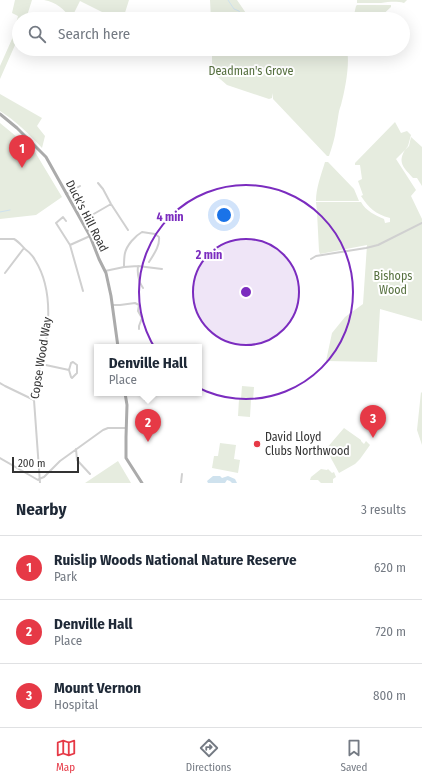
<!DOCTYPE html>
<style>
:root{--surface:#fff;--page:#f6f6f7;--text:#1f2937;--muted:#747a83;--line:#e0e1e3;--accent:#e63946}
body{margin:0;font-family:"Fira Sans Condensed",sans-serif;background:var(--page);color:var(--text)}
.scale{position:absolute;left:12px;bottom:10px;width:67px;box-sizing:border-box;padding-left:4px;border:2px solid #333;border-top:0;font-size:11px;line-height:14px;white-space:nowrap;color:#333;-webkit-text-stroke:3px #fff;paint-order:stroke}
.you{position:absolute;left:224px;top:215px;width:14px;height:14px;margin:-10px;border:3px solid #fff;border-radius:50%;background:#1a73e8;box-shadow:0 0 0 6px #1a73e833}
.badge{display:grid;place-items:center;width:26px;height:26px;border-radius:50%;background:var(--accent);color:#fff;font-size:13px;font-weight:700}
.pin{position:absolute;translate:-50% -33px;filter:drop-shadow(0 1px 2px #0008)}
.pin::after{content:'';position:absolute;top:21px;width:14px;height:12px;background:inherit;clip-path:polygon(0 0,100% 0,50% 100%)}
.popup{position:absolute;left:94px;top:344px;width:108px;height:52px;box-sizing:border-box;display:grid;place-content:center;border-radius:0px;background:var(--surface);filter:drop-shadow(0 1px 3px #0005);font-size:13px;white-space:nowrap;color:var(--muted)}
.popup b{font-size:15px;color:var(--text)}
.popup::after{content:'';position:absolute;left:50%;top:100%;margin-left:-8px;border:8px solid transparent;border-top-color:var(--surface)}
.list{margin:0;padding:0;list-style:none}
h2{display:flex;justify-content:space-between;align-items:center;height:52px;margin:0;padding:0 16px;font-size:17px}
h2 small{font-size:13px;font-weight:400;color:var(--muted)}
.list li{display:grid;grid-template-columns:26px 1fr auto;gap:12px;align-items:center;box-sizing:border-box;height:64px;padding:0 16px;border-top:1px solid var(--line)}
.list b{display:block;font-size:15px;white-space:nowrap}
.list p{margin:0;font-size:13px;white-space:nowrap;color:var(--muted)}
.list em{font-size:13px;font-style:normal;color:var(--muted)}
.icon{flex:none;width:22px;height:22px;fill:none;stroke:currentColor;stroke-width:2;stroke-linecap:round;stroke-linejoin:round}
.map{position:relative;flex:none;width:422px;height:483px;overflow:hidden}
.search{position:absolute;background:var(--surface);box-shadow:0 4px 16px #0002;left:12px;right:12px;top:12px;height:44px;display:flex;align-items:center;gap:10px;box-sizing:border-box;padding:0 14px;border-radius:22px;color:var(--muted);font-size:15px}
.sheet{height:244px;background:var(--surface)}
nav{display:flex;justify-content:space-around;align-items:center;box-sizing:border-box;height:56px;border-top:1px solid var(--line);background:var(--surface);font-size:11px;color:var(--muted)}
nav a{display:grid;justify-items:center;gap:2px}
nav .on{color:var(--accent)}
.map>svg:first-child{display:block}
</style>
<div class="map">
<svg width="422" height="483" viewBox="0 0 422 483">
<rect width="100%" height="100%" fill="#fff"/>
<path fill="#e6ecdf" d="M15 0H32L26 19H19V36L0 79V66L12 39 18 16 12 13Z
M44 0H129L123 19H116L80 1 71 19C64 9 56 2 44 0Z
M210 0H237L250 19H211Z
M357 0H407L404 3C396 1 389 2 381 3 373 3 364 3 357 3Z
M357 5H391V7L378 19H353L356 6Z
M212 49H344L347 50C350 65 345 90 341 105 338 112 338 121 336 129 335 138 332 147 329 156H327L273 99V93L272 98 269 99 227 85 212 72Z
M0 94 42 118 37 126 45 136 42 148C29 134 16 121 0 111Z
M395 122 401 133 407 131 411 135 408 146 405 150 409 146 411 137 422 147V186L417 178H413C404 168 397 163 405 150L396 159 416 190 411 196 422 219V321L380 309 377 362 326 361 332 333 345 317 363 304 367 245 320 254 319 251 317 212 316 202H361C366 211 375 215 384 219L385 223 390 222V218C375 214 369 208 361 196L363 195 358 181 362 179 360 165H355V163Z
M0 123 35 152 62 197 36 215 0 219Z
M325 162H328L354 189 359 201H316C316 188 321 175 325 162Z
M242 386 254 387 253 400H251L250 417 238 416 239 399H241Z
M421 392 422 393V445L417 430Z
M344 428 361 440V441L364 444 366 441 370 445 360 459 355 464 339 473 326 449Z
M220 443 236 445 234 459 240 460 238 473 212 468 214 456H218Z
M118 461 131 483H85Z
M321 469 327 470 328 469 332 473 334 472 336 477 333 479V483H321L318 480H310L311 477Z"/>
<path fill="#cfe2ee" d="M213 476H220L222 478 228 476 235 479 237 483H232L230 481 227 480 225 483H208L207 481Z"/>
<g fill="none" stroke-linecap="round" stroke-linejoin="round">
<path stroke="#cfe2ee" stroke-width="1" d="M228 0 234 9 239 11 244 19
M347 49 351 50 349 55
M0 212 10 210"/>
<path stroke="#d0d0d0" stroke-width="2" d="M98 183 103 189 111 204 128 230
M66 194 80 186
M66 221 63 217 56 223 70 245 83 291
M85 228 92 215 111 204
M0 239H14C18 241 21 245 25 249 29 252 33 256 35 260 52 287 50 322 44 352 40 368 35 384 34 400L40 483
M70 245 90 236
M311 259 316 256 366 248 378 245 422 223
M138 266C137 275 138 281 143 288
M124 267C124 262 124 257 125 253 127 245 135 236 142 232L155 234 159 237C160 246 154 254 149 262
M105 271 124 267 138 266 162 269
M5 273 24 248
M112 305H120L135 303 139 305 138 311 142 318 139 326V329
M41 364 69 370 71 377 72 378 77 373V365L73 362 71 363 69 370
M0 383 5 386 34 400
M126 394 134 393
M145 400 146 393
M76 449 77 460 90 474
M0 458 38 480 39 479
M39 479 44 477 60 461 103 430 108 428H126
M181 483 182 474"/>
<path stroke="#ababab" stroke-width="3" d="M0 114 17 128 46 157 90 236 99 259 106 273 111 296 118 347
M125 393 127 405 126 437V458L142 483"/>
</g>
<circle cx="246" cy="292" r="53" fill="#7b2cbf" fill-opacity=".12"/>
<g fill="none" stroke="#7b2cbf" stroke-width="2">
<circle cx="246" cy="292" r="53"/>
<circle cx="246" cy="292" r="107"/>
</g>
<circle fill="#e63946" stroke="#fff" stroke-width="1.5" cx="257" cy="444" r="4"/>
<g text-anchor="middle" stroke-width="4" stroke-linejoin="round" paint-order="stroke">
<g font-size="12" fill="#56703f" stroke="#fff">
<text x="251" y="75">Deadman's Grove</text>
<text x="393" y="280">Bishops<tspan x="393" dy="14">Wood</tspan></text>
</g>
<g font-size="12" fill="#333" stroke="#fff">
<text transform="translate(87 216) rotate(63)" y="4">Duck's Hill Road</text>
<text transform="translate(41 358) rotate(-81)" y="4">Copse Wood Way</text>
</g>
<g font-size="12" fill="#333" stroke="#fff" text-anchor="start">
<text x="265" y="441">David Lloyd<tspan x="265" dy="14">Clubs Northwood</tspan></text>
</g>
</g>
<circle cx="246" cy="292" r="6" fill="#7b2cbf" stroke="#fff" stroke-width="2"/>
<g font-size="12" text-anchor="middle" font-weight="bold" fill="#7b2cbf" stroke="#fff" stroke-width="4" stroke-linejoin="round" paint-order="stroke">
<text x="170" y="221">4 min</text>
<text x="209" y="259">2 min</text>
</g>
</svg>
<div class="scale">200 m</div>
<div class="you"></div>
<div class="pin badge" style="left:22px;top:168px">1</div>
<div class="pin badge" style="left:148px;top:442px">2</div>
<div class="popup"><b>Denville Hall</b>Place</div>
<div class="pin badge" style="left:373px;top:438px">3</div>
<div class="search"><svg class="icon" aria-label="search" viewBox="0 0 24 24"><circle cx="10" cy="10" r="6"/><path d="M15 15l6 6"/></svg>Search here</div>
</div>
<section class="sheet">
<h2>Nearby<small>3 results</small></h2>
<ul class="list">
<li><span class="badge">1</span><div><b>Ruislip Woods National Nature Reserve</b><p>Park</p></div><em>620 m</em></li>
<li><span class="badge">2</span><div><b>Denville Hall</b><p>Place</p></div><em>720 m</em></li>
<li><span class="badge">3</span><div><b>Mount Vernon</b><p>Hospital</p></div><em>800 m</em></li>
</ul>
</section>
<nav>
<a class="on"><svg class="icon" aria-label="map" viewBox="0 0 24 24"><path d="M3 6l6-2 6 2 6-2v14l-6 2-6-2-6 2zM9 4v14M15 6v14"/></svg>Map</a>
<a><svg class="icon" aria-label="directions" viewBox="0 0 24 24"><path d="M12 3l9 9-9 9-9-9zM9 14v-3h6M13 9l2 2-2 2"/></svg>Directions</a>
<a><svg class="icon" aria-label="saved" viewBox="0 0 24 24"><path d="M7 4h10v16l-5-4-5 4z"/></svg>Saved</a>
</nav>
